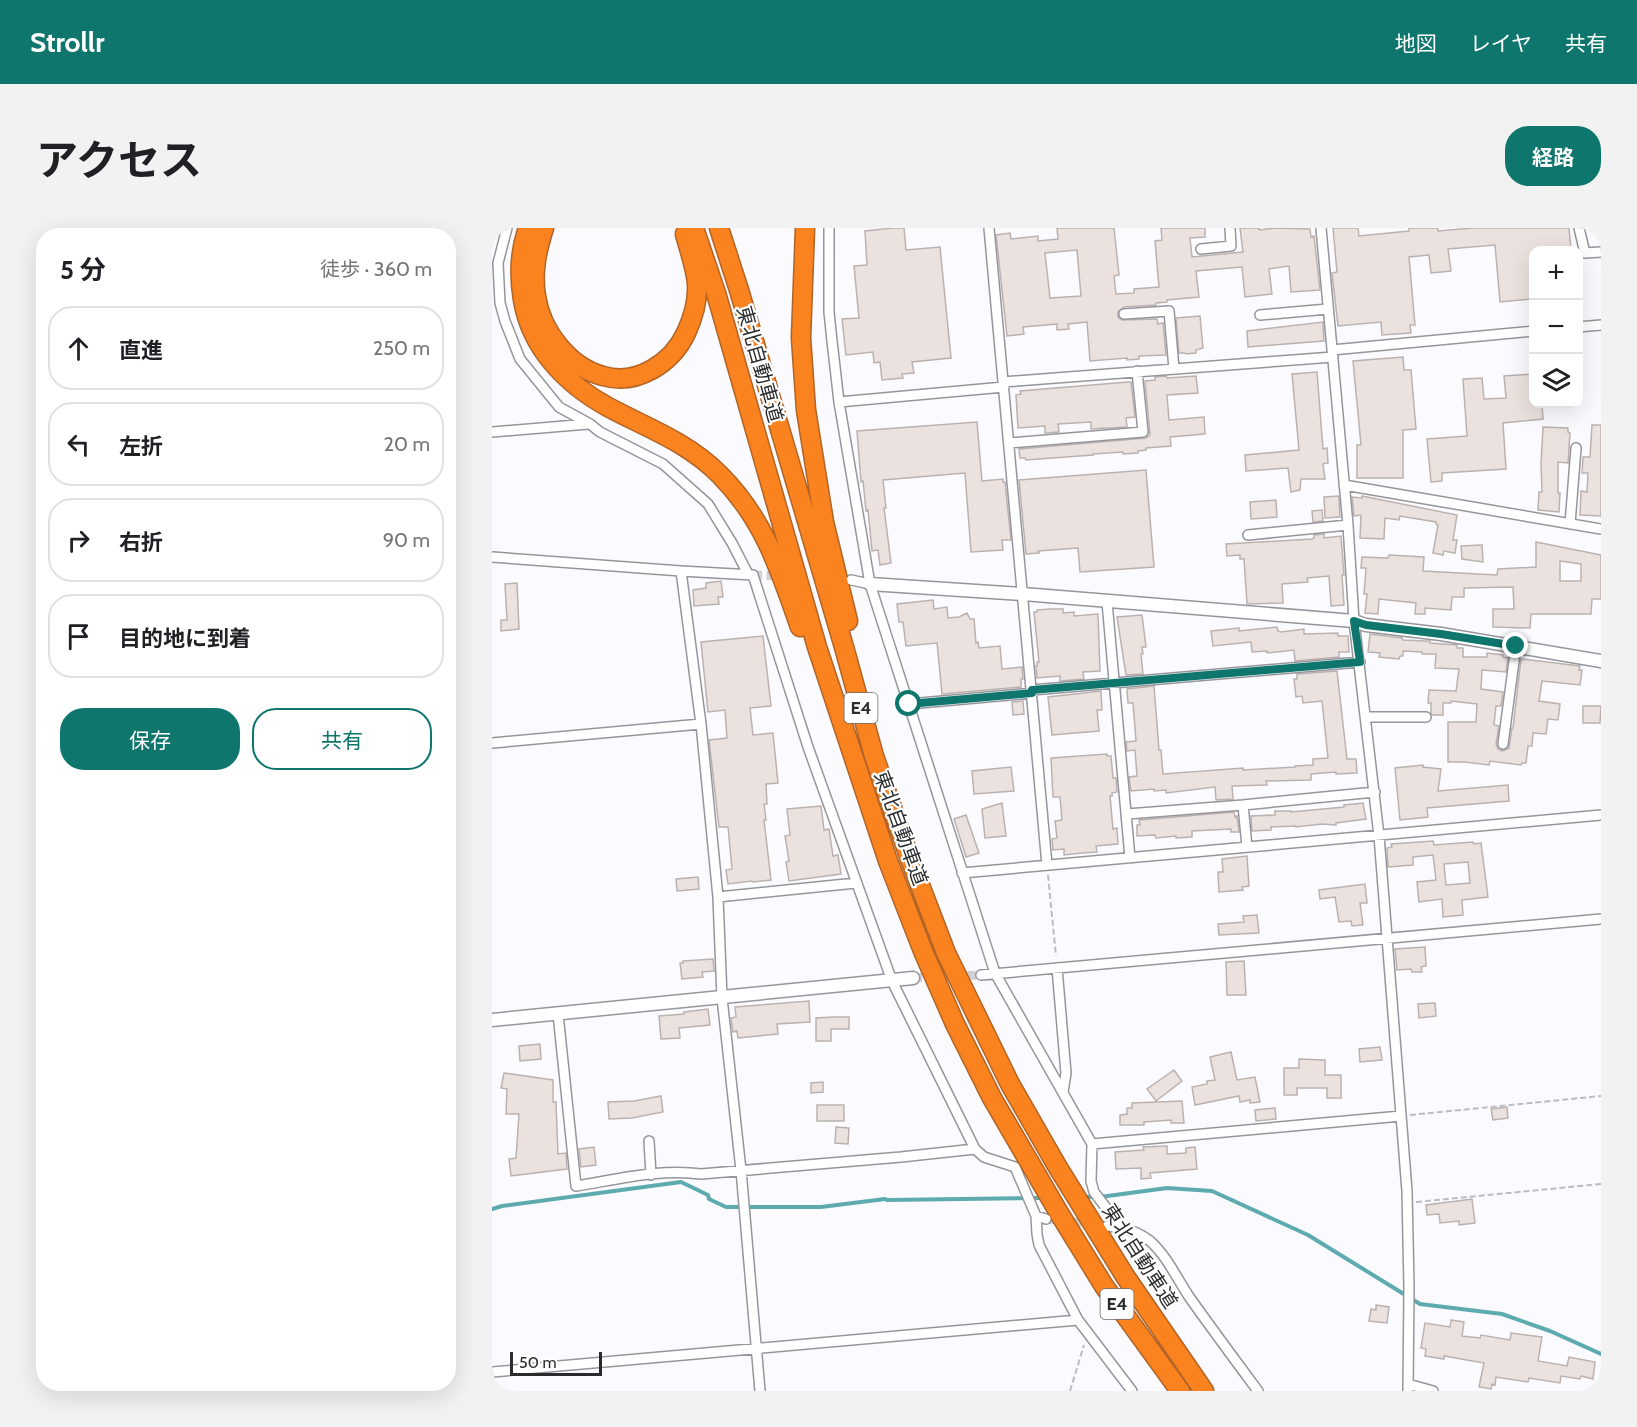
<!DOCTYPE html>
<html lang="ja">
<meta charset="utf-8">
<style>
:root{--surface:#fff;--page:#f2f2f2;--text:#202124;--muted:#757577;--line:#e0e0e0;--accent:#0f766e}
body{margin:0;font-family:Cabin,"Noto Sans JP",sans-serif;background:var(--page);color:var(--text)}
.controls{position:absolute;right:18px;top:18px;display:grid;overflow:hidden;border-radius:12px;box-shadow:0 6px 24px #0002}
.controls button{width:54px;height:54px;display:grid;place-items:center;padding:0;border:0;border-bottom:2px solid var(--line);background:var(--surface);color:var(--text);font:30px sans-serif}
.scale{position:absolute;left:18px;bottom:15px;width:92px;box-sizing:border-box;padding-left:6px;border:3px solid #2a2b2e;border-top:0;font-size:16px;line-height:21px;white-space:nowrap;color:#2a2b2e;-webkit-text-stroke:4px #fff;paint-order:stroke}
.stop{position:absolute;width:18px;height:18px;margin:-14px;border:4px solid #0f766e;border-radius:50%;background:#fff}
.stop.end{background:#0f766e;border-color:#fff;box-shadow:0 2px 6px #0008}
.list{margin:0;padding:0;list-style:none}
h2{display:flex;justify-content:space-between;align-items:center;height:78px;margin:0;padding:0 24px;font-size:26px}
h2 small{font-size:20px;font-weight:400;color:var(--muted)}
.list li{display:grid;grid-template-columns:39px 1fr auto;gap:18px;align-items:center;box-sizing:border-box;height:84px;margin:0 12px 12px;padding:0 12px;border:2px solid var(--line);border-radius:24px}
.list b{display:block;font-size:22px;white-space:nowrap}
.list em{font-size:20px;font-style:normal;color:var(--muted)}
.actions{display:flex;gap:12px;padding:18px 24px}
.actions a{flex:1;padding:14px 0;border:2px solid var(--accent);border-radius:24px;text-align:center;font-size:21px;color:var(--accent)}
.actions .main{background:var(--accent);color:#fff}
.icon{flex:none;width:33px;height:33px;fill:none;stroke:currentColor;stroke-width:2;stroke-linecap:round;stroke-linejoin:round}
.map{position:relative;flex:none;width:1109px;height:1163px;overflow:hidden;border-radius:24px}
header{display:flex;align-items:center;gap:36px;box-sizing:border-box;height:84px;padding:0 30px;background:var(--accent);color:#fff}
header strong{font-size:28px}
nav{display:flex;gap:33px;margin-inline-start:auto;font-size:21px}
.intro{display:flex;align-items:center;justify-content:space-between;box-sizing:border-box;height:144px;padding:0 36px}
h1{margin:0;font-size:42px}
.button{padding:15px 27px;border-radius:24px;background:var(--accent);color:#fff;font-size:21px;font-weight:700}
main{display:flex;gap:36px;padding:0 36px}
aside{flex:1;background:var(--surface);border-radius:24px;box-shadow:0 6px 24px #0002}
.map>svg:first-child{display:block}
</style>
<header>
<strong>Strollr</strong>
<nav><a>地図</a><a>レイヤ</a><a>共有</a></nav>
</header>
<div class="intro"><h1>アクセス</h1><a class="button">経路</a></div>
<main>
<aside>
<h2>5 分<small>徒歩 · 360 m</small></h2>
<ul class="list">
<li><svg class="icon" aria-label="ahead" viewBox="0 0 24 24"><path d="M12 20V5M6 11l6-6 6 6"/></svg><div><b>直進</b></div><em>250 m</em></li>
<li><svg class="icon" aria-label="left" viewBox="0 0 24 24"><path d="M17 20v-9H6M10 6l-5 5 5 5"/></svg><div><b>左折</b></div><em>20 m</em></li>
<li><svg class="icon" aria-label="right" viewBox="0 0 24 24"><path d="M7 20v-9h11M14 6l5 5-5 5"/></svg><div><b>右折</b></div><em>90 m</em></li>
<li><svg class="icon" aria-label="arrive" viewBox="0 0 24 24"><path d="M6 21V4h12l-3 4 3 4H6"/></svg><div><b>目的地に到着</b></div></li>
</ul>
<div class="actions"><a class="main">保存</a><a>共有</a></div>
</aside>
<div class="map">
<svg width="1109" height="1163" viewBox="0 0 1109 1163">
<rect width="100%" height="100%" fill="#fbfbff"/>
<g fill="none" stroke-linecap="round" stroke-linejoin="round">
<path stroke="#5dabae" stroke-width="4" d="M590 969H608L675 960 720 963 816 1007 928 1076 1010 1086 1058 1103 1109 1126
M0 981 10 978 189 954 216 967 217 971 234 979H329L393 971 395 972 550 970"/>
</g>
<path fill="#ebe1de" stroke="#bbb2af" stroke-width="1.5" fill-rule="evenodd" d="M401 0H412L414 22 448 19 459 130 420 134 422 145 410 146 411 150 390 152 388 134 382 135 381 124 354 127 350 91 367 90 362 38 375 37 373 3Z
M565 0H622L627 47 622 48 624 66 642 65V61L667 59 663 13 670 12 669 0H713V9L698 10 700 29 751 24 748 0H767V2L783 0 818 1 819 9 822 8 828 62 799 64 797 38 777 41 780 66 753 69 750 39 704 43 707 69 675 72V74L664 75V77L632 79 626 84V89L630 92 665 91 666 96 671 95 674 127 647 128V131L635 132V130L598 133 595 94 576 96 577 101 565 102V96L531 99 532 106 515 108 504 7 518 5 519 11 546 8V13L566 11ZM585 22 589 68 558 70 553 25Z
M841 0H866L867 8 917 3V0H946V3L981 0H1077L1079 22H1041V57H1038L1039 71 1008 74 1003 17 956 21 959 43 939 45 937 27 917 29 923 97H918L919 105 890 107 889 94 846 98 840 45 845 44Z
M708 88 711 120 704 122V125L694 126 693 125H687L684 90Z
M831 94 832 113 756 119 755 103Z
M911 129 912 142H919L924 201 911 202V250H865V217H869L861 133Z
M825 144 831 221 835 220 836 235 831 236 833 251H809L808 262 799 264 796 240 754 243 753 227 807 222 800 146Z
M1041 146V176H1050L1051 191 1011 195 1014 241 950 245V253L939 254 935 211 975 208 971 151 990 150 992 171 1014 170 1012 148Z
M674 148 675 150 704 148 706 165 675 167 677 192 712 189 713 206 678 209 679 218 654 220V222L646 223V225L631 226V224L601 226V227L534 232 533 230H528L527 221 654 210 658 207 653 153 663 152V149Z
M636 154H639L643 189 634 190 635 199 599 201V194L566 196 567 204 553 205V198L526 200 524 167 529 166 528 163Z
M485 194 490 253 511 251V254H513L519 312H510L511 322 479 324 473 245 391 252 394 280H392L399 335 388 337 386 322 380 323 376 282 374 283 371 253 369 254 365 203Z
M1100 197H1109V288L1088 287 1089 263 1095 264 1096 245H1090L1091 229H1098Z
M1051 199 1076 200V204L1078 205 1076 235 1066 234V265H1068L1067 284 1046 282 1047 264H1050L1049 236Z
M654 242 662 339 588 344 586 320 546 323 547 325 534 326 527 252Z
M847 268 848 289 833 290 832 269Z
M870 268 965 287 961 312H965L963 325 952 323 951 327 941 325 946 297 944 296V294L908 288 907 292 893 290 892 311 868 310 869 287 862 288 860 269 870 270Z
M784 272 785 289 759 291 758 274Z
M830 282 831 293 821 294 820 283Z
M832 306V310L849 308 852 347H850L852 377 839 378 837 348 815 350 816 354 790 356 791 375 755 376 752 331H748V327L735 328 734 316 820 311 822 310V307Z
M1044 314 1109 327V371H1100L1099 386H1039L1038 400 1001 399V381H1022L1021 359 972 360V369H960L959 382 933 380V386H923L924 375 887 371 886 386 873 385 875 366H872L874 340H869L870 329 896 330 897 327 932 329 931 343 1005 347 1006 341 1044 339ZM1068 333 1089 336V353H1068Z
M990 317 991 334 970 331 969 318Z
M229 353 231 369H226L227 376 202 378 201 362 214 360V355Z
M25 355 27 401 9 403V392H15L13 356Z
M441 372 442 381 455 379 456 390 467 389 475 385 478 391H482L484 415 486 414 487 420 508 418 510 441 530 439 531 451H529V459L450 466 445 415 414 418 411 394H407L405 376Z
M558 381H571V385L582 384V388L606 386 608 443 591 444 592 451 568 453V448L545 450 544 438H545V434H547L542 384H545V382Z
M650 387 654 419H650L651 426H649L651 446 634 447 625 389Z
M785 399 786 403 789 404 812 401V406L846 405V408H856L857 424H847V429L803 433 802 422 775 425V423L760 424 759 414 721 418 719 403 747 400V403Z
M878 406 910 410 911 412 934 413H938V415L965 417V420H971V429H995V425L1011 427V429L1016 430 1014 444 990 442 989 461 1011 464 1009 478H1004L1002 497 1007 498 1004 516 1006 521 1010 523 1013 522 1017 520 1020 500H1021L1029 431 1088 438 1087 442H1090L1088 457 1050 453 1047 473 1068 476 1066 492 1056 491 1054 506 1041 505 1040 518H1036L1034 535H1030L1029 537 998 533 997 537 972 534H956V494H984L985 476 959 473V475H951V487H940L939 484V475H936L937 462 964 463 967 441 943 440 944 426H930V424L911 423V428H908L907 431 887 429 888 425 876 424Z
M271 408 279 478 258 480 261 507 281 505 286 555 274 556 275 576H272L274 592H272L279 652 261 654 260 653 236 656 234 642 240 641 236 599H227L217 512 235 510 233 482 216 484 209 414Z
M845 443 855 531H864L865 545 844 546V544L819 546V552L774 553 775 557 740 558 741 571 724 572 723 559 674 565V562L662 563V561L639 563 637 549 645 548 643 522 635 523 634 514 644 513 641 475H636L635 461 662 458 667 522H669L671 546 751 540V542L803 539V538L821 537V531L836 530 830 473 811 475 810 468 804 469 802 451H805V446Z
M609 463 610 482H605L607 503 560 507 556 469Z
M531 473 532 486 521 487 520 474Z
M1091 478H1109L1108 495H1091Z
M615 526V528H619L621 550H624L625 564 620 565V568H618L621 601 625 600 626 616 604 618 605 624 590 625 572 627V621L561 622 560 611 565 610 563 593 570 592 568 569H561L559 530Z
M931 537V539L949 541 946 563 1016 557 1017 573 935 580 936 589 908 592 903 540Z
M519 539 522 563 482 566 480 543Z
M510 575 514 608 493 610 490 581Z
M871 575 874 591 844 595V597L830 596 804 599V598L779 599V602L760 603 759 588 783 587V583H799V584L852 579V577Z
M329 578 332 602 337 601 341 628 346 627 349 646 297 653 294 634 297 633 293 608 298 607 295 581Z
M742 584 743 589 745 588 747 604H739V601L700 603V609L684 610V608L664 610 663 607 645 608V597H648L647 592Z
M474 587 487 625 474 629 462 591Z
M941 613 942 617 981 614 982 616 989 615 996 669 970 672 971 687 951 689 950 671 927 674 925 654 944 652 941 627 921 629V637L896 639 895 620 900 619 899 616ZM976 634 978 655 954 657 952 636Z
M755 628 757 658 750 659 751 662 727 664 726 644H731L730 631Z
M206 649 207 661 185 663 184 651Z
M873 656 875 675H868L871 697 860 698 859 693 847 694 843 669 828 671 827 662Z
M765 687 767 705 727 707 726 696 752 694 751 688Z
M933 719 934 738 929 739 930 744H920L919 741 905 742 903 721Z
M221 731 222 743 210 744 211 749 190 751 188 735H191V733Z
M752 733 754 767H735L734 734Z
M317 773 318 794 285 796 286 806 246 810 245 803 241 804 239 790 244 789 243 779Z
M943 775 944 788 927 790 926 776Z
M216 781 218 797 187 800 188 810 169 811 167 788 192 786V784Z
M342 789H357V801H339V813H324V790Z
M48 816 49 831 28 833 27 818Z
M888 819 890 832 868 834 867 821Z
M739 824 745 852 763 849 768 874 758 875V872L748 874 747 868 703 877 700 859 715 856V853L723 852 718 829Z
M807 831 833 832V847H849V870H835V860H805V867H792V840H807Z
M682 842 690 853 664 873 655 861Z
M12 845 61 852V874H64L66 926 74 925 75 941 19 948 17 931 24 930 27 886H14L15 861 9 860Z
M331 854V864L319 865V855Z
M169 868 171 884 140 890 117 891 116 874 142 873Z
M690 873 692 895H679V892L652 894V897H628V887L635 886V880H640V875Z
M325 877H352V893H325Z
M1015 879 1016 890 1001 892 999 881Z
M783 880 784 891 764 893 763 882Z
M344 899 357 900 356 916 343 915Z
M675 918V926L694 925V920L703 919 705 941 658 945 659 950 649 951V940L624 941 623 924 652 922 651 919Z
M102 919 104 937 89 939 87 921Z
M980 971 983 995 967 997V993L948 995 947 986 935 987 934 977Z
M884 1077 897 1079 895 1095 877 1093 879 1081 884 1082Z
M959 1092 972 1094 970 1108 988 1110 989 1107 1018 1112 1019 1105 1050 1109 1046 1133 1075 1138 1077 1129 1103 1134 1101 1151 1089 1148 1088 1151 1069 1148 1068 1155 1037 1150 1036 1154 1004 1149 1003 1157 1000 1156 999 1161 987 1159 992 1135 952 1128V1131L933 1128 934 1121 929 1120 933 1095 958 1099Z"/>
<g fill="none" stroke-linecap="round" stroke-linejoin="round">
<path stroke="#d1d1d5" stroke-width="9" stroke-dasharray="9 4.5" stroke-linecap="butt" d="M261 347 291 348
M421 750 489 747
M554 991 601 996"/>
<g stroke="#95969d" stroke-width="12">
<path id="minor" d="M15 0 6 35 8 75 13 93 28 131 67 179 98 196 108 204 171 236 216 276 240 315 256 346
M337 0V84L340 113 347 174 378 356 503 745 600 916 599 953 602 964 629 999
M497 0 555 637
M829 0 856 297 862 393 887 608 915 963 917 1059 916 1163
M1087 0 1093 25 1109 24
M709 21 739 18 738 0
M632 86 677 83 682 141
M768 87 836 81
M1086 99 1109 97
M840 122 1042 103
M511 154 841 129
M347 174 512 159
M0 204 96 196
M517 215 651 204 645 143
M852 257 1109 301
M1078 296 1084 220
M756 307 856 297
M0 329 189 343 261 347 316 519 400 753 483 921 492 929 523 939 544 988
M189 343 209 496 226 669 230 770 249 942 268 1163
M359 352 378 356
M615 374 638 630
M540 462 868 434
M417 476 540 465
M874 489H934
M0 515 209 496
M1011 516 1024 418
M751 577 883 564
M635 586 751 577 755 619
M470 645 1109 587
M226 669 364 655
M565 740 574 845 571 864
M489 747 1109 691
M66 786 84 958C123 952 169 940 209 946L409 929 483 921
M157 913 159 947
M600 916 909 888
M554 991 544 988 545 1006 547 1017 586 1092 640 1163
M615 998C631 999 645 1003 658 1013 675 1028 685 1051 698 1070 720 1101 743 1132 766 1163
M0 1144 586 1092
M916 1156 941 1163"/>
</g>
<g stroke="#95969d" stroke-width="15">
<path id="tertiary" d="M378 356 531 366 862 393 874 397 949 406 1109 433
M0 792 421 750"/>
</g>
<g stroke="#b16425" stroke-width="21">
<path id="motorway" d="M36 0C28 22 27 48 31 72 39 120 74 156 116 179 155 200 196 214 228 247 272 291 288 342 308 399
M52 0C45 22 40 44 44 68 49 103 77 139 111 148 145 158 180 135 194 105 201 90 206 72 205 56 204 41 197 21 193 6
M202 0 224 65 325 419 396 633 431 723 463 796 500 870 567 985 612 1058 688 1163
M227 0 247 62 352 419 382 528 418 631 454 725 518 856 565 938 633 1048 712 1163
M313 0 309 110 314 182 332 294 356 393"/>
</g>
<path stroke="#bcbcc0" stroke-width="2" stroke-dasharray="6 3" stroke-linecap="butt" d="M556 647 564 728
M918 887 1109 868
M924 974 1109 956
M578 1163 592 1117"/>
<use href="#minor" stroke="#fff" stroke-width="9"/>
<use href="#tertiary" stroke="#fff" stroke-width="12"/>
<use href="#motorway" stroke="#fa8320" stroke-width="18"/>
</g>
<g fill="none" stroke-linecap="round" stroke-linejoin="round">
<path stroke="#0f766e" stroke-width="8" d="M417 476 540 465V462L868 434 862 393 874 397 949 406 1024 418"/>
</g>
<g text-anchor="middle" stroke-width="4.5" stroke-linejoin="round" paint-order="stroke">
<g fill="#fff" stroke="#6a6b6d" stroke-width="1.5">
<rect x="352.5" y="465" width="33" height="30" rx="4.5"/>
<rect x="608.5" y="1061" width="33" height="30" rx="4.5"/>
</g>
<g font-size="18" font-weight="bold" fill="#2a2b2e">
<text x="369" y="486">E4</text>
<text x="625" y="1082">E4</text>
</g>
<g font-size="20" fill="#2a2b2e" stroke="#fff">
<text transform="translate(268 136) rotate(74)" y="7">東北自動車道</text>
<text transform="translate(409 600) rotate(70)" y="7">東北自動車道</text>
<text transform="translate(648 1028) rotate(57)" y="7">東北自動車道</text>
</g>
</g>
</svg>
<div class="controls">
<button>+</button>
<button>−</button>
<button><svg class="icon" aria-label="layers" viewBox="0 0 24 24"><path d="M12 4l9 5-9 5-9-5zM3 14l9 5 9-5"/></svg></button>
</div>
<div class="scale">50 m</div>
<div class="stop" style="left:417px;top:476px"></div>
<div class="stop end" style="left:1024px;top:418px"></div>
</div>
</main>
